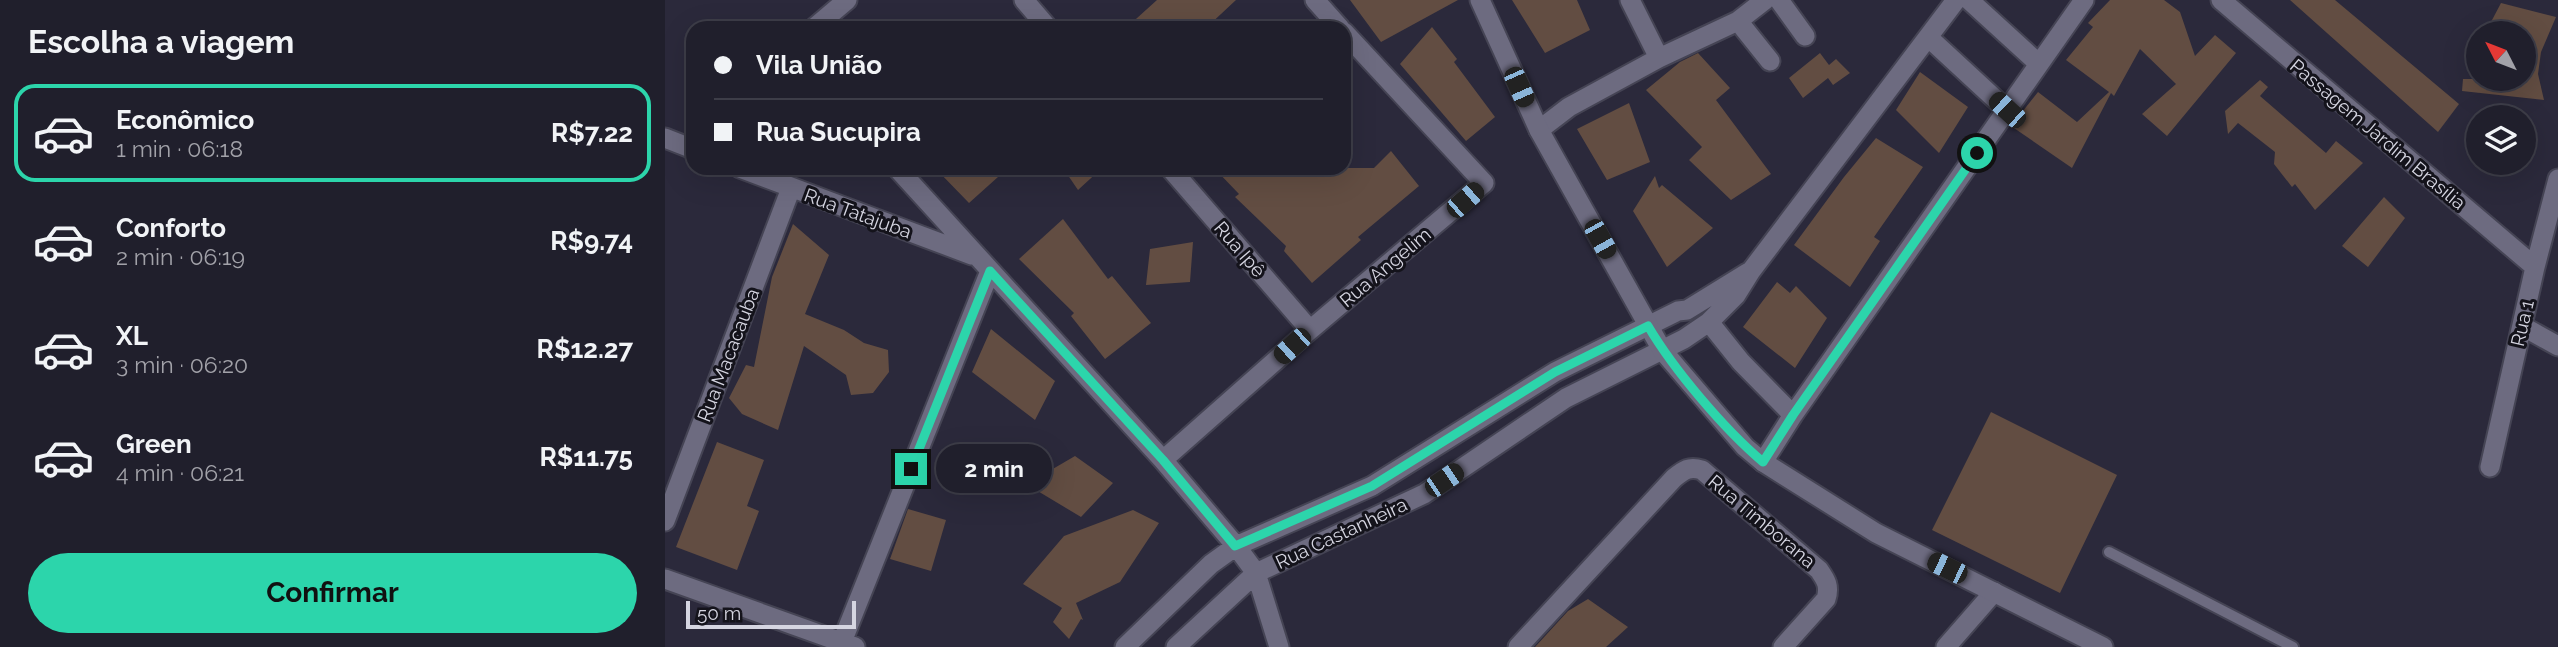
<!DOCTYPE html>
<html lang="pt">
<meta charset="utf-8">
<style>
:root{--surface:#201f2c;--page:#282734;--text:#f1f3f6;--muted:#a2a2a9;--line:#3d3d48;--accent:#2cd5ab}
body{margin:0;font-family:Raleway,sans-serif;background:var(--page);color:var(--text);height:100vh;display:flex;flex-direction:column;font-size:26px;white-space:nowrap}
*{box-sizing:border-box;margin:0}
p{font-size:23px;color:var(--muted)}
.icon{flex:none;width:38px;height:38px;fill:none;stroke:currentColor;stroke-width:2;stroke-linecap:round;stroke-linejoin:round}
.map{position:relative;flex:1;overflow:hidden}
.panel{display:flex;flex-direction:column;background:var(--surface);width:665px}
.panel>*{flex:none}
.banner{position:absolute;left:21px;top:21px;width:665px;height:154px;border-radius:21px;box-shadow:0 7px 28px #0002,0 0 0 2px var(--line);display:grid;align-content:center;height:154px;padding:0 28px;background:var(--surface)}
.needle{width:46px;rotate:312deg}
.tools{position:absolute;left:1801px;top:21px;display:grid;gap:14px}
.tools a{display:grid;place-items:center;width:70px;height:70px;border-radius:50%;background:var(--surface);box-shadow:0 7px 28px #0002,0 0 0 2px var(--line);font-size:35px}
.scale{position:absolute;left:21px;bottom:18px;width:170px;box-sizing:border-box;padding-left:7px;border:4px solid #d5d5e1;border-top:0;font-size:19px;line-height:24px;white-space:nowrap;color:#d5d5e1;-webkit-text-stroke:5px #14131b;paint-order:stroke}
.end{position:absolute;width:32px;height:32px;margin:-16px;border:9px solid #2cd5ab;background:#111;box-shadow:0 0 0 4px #111}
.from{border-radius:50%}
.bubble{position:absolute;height:49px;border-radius:24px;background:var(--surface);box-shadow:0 7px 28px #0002,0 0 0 2px var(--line);font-size:23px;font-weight:700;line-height:49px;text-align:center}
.car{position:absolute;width:21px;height:42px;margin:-21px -10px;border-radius:9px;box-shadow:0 0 5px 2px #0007;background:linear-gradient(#222 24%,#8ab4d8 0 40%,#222 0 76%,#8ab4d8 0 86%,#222 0)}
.banner b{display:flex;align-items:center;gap:24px;height:66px;font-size:26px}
.banner b+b{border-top:2px solid var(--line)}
.banner i{width:18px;height:18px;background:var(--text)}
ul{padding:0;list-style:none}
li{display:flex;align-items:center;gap:21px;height:98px;margin:0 14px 10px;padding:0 14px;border:4px solid transparent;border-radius:21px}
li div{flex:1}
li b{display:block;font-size:26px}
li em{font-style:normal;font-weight:700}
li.selected{border-color:var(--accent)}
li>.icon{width:63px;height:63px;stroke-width:1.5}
h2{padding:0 28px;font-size:32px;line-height:84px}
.cta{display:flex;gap:14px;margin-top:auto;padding:14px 28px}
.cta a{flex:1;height:80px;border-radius:42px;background:var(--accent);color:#111;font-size:28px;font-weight:700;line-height:80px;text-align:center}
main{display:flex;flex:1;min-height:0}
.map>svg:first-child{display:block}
.building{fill:#624d42}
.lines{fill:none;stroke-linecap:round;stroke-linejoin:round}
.service-casing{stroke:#454454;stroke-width:14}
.minor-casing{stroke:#454454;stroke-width:23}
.tertiary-casing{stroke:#454454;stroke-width:23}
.service{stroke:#6d6b80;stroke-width:10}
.minor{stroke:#6d6b80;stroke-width:19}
.tertiary{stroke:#6d6b80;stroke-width:19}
.route{stroke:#2cd5ab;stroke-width:9}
.labels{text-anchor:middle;stroke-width:6;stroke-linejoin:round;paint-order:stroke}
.street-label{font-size:19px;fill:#d5d5e1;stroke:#14131b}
</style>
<main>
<section class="panel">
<h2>Escolha a viagem</h2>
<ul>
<li class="selected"><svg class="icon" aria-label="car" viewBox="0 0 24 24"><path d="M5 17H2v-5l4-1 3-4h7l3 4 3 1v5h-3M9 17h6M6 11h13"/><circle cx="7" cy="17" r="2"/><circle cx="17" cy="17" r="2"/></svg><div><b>Econômico</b><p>1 min · 06:18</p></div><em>R$7.22</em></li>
<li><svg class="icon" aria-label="car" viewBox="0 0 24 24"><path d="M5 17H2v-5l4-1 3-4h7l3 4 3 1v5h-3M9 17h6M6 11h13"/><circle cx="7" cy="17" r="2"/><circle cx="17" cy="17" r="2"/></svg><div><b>Conforto</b><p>2 min · 06:19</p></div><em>R$9.74</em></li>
<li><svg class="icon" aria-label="car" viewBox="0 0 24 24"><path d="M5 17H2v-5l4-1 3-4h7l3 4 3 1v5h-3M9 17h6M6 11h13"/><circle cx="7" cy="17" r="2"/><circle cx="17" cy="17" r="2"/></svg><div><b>XL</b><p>3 min · 06:20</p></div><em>R$12.27</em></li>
<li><svg class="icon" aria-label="car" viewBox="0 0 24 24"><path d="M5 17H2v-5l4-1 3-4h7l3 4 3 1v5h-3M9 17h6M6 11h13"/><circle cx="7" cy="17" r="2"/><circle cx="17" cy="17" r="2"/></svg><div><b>Green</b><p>4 min · 06:21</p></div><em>R$11.75</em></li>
</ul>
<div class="cta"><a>Confirmar</a></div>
</section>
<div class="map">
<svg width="1893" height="647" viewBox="0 0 1893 647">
<rect width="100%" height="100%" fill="#2b293b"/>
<path class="building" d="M492,0H571L541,28H461Z
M685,0H793L716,42Z
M847,0H912L925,30L880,53Z
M1445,0H1499L1515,12L1530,56L1550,35L1571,53L1502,136L1477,114L1511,84L1475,49L1449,96L1446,93L1407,168L1346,126L1373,92L1412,122L1444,92L1401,60L1428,27L1423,23Z
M1625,0H1670L1794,104L1773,132Z
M1836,3L1891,17L1876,52L1873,74L1879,100L1797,91L1798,79H1858V32L1826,22Z
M767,27L792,59L789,62L830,117L801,141L735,64Z
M1033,53L1065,88L1051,100L1106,174L1066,200L1024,160L1037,147L981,90L1015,62Z
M1155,53L1164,65L1171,59L1185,73L1168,85L1163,78L1138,98L1124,78Z
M1255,72L1303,107L1274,153L1231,110Z
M1595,80L1603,87L1595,96L1661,153L1671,141L1698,163L1650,210L1630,184L1627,187L1609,164L1610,152L1573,123L1563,134L1560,111Z
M964,103L985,162L942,180L912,129Z
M1211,138L1258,167L1209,237L1215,241L1185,287L1129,245L1179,177Z
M726,151L754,186L693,237L696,240L647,283L619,251L621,246L570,197L574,194L549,168H709Z
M270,168H343L304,203Z
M398,168H437L413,190Z
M990,176L994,188L997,185L1048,228L1002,267L968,211Z
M1719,197L1740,218L1703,267L1677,246Z
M398,219L443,279L447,276L486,323L440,359L406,316L409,313L354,259Z
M128,224L164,255L140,314L179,330L199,343L223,350L224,372L208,393L186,395L181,375L139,346L113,430L77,414L64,398L81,365L89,367L107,277Z
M528,242L525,282L481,285L485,249Z
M1112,282L1125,293L1131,286L1162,318L1130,368L1078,327Z
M326,329L390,381L370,420L307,372Z
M1326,412L1452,475L1395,593L1267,530Z
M52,442L99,460L82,506L94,511L72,570L11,547Z
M410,456L448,483L416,517L321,460V458L386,470Z
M243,509L281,520L266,571L225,559Z
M468,510L494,523L455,582L411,603L418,620L416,619L404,639L388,622L397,608L358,584L399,536Z
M923,599L963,627L941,647H870L903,611Z"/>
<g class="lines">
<defs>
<path id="service" d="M1444,552L1628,647"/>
<path id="minor" d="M359,0L383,28
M650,0L675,28
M965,0L994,58
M1114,0L1140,36
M1304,0L1374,64
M1556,0L1870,267
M1073,21L1105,61
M149,28L182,0
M1263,37L1342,110
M874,130L904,107L994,58L1073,21L1100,0
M0,138L28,149
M75,168L307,255
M232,168L498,460L571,546L591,573L614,647
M505,168L645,330
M1044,322L1076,362L1128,415
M1857,326L1893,346
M498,460L645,330L819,183L679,32
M1098,462L1128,415L1419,0
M1825,467L1870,267L1893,179
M0,521L126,188
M0,579L190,647
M175,647L325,271
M460,647L546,564L571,546L707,486L890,372L1013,311L1022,310L1082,273
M511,647L591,573L759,494L901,398L1019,339L1044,322L1071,295L1086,271L1291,0
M853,647L1009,478C1019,470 1024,466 1037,470L1154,570C1161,580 1165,586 1161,599L1118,647
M1281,647L1329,592"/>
<path id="tertiary" d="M815,0L874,130L997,350L1080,447L1098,462L1211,533L1438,647"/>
</defs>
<use href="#service" class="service-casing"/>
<use href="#minor" class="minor-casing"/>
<use href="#tertiary" class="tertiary-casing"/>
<use href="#service" class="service"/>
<use href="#minor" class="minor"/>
<use href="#tertiary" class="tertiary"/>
</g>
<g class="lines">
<path class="route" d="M246,469L325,271L498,460L570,546L707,486L890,372L983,326C1009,370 1059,429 1098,462L1128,415L1312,153"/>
</g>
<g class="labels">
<g class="street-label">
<text transform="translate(1713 134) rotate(40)" y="7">Passagem Jardim Brasília</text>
<text transform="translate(193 213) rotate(20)" y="7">Rua Tatajuba</text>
<text transform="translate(575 249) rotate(49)" y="7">Rua Ipê</text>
<text transform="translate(720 267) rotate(-40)" y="7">Rua Angelim</text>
<text transform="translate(1857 323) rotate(-77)" y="7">Rua 1</text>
<text transform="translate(63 355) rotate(-69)" y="7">Rua Macacauba</text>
<text transform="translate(1097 521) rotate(40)" y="7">Rua Timborana</text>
<text transform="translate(676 533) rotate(-25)" y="7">Rua Castanheira</text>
</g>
</g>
</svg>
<div class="tools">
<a><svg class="needle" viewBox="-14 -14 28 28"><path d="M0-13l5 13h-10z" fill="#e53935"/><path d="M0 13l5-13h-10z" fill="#a2a2a9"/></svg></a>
<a><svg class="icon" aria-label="layers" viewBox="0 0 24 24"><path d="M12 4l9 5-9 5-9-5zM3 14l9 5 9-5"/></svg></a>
</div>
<div class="scale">50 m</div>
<i class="end from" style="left:1312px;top:153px"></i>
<i class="end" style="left:246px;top:469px"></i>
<div class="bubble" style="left:271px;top:444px;width:116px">2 min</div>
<i class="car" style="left:854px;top:87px;rotate:156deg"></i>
<i class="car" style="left:1342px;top:110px;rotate:313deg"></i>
<i class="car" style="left:800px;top:200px;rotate:49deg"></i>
<i class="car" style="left:935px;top:239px;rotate:151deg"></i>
<i class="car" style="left:627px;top:346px;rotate:228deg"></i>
<i class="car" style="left:779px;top:480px;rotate:56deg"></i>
<i class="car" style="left:1282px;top:568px;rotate:296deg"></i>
<div class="banner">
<b><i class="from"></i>Vila União</b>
<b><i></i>Rua Sucupira</b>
</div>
</div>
</main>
